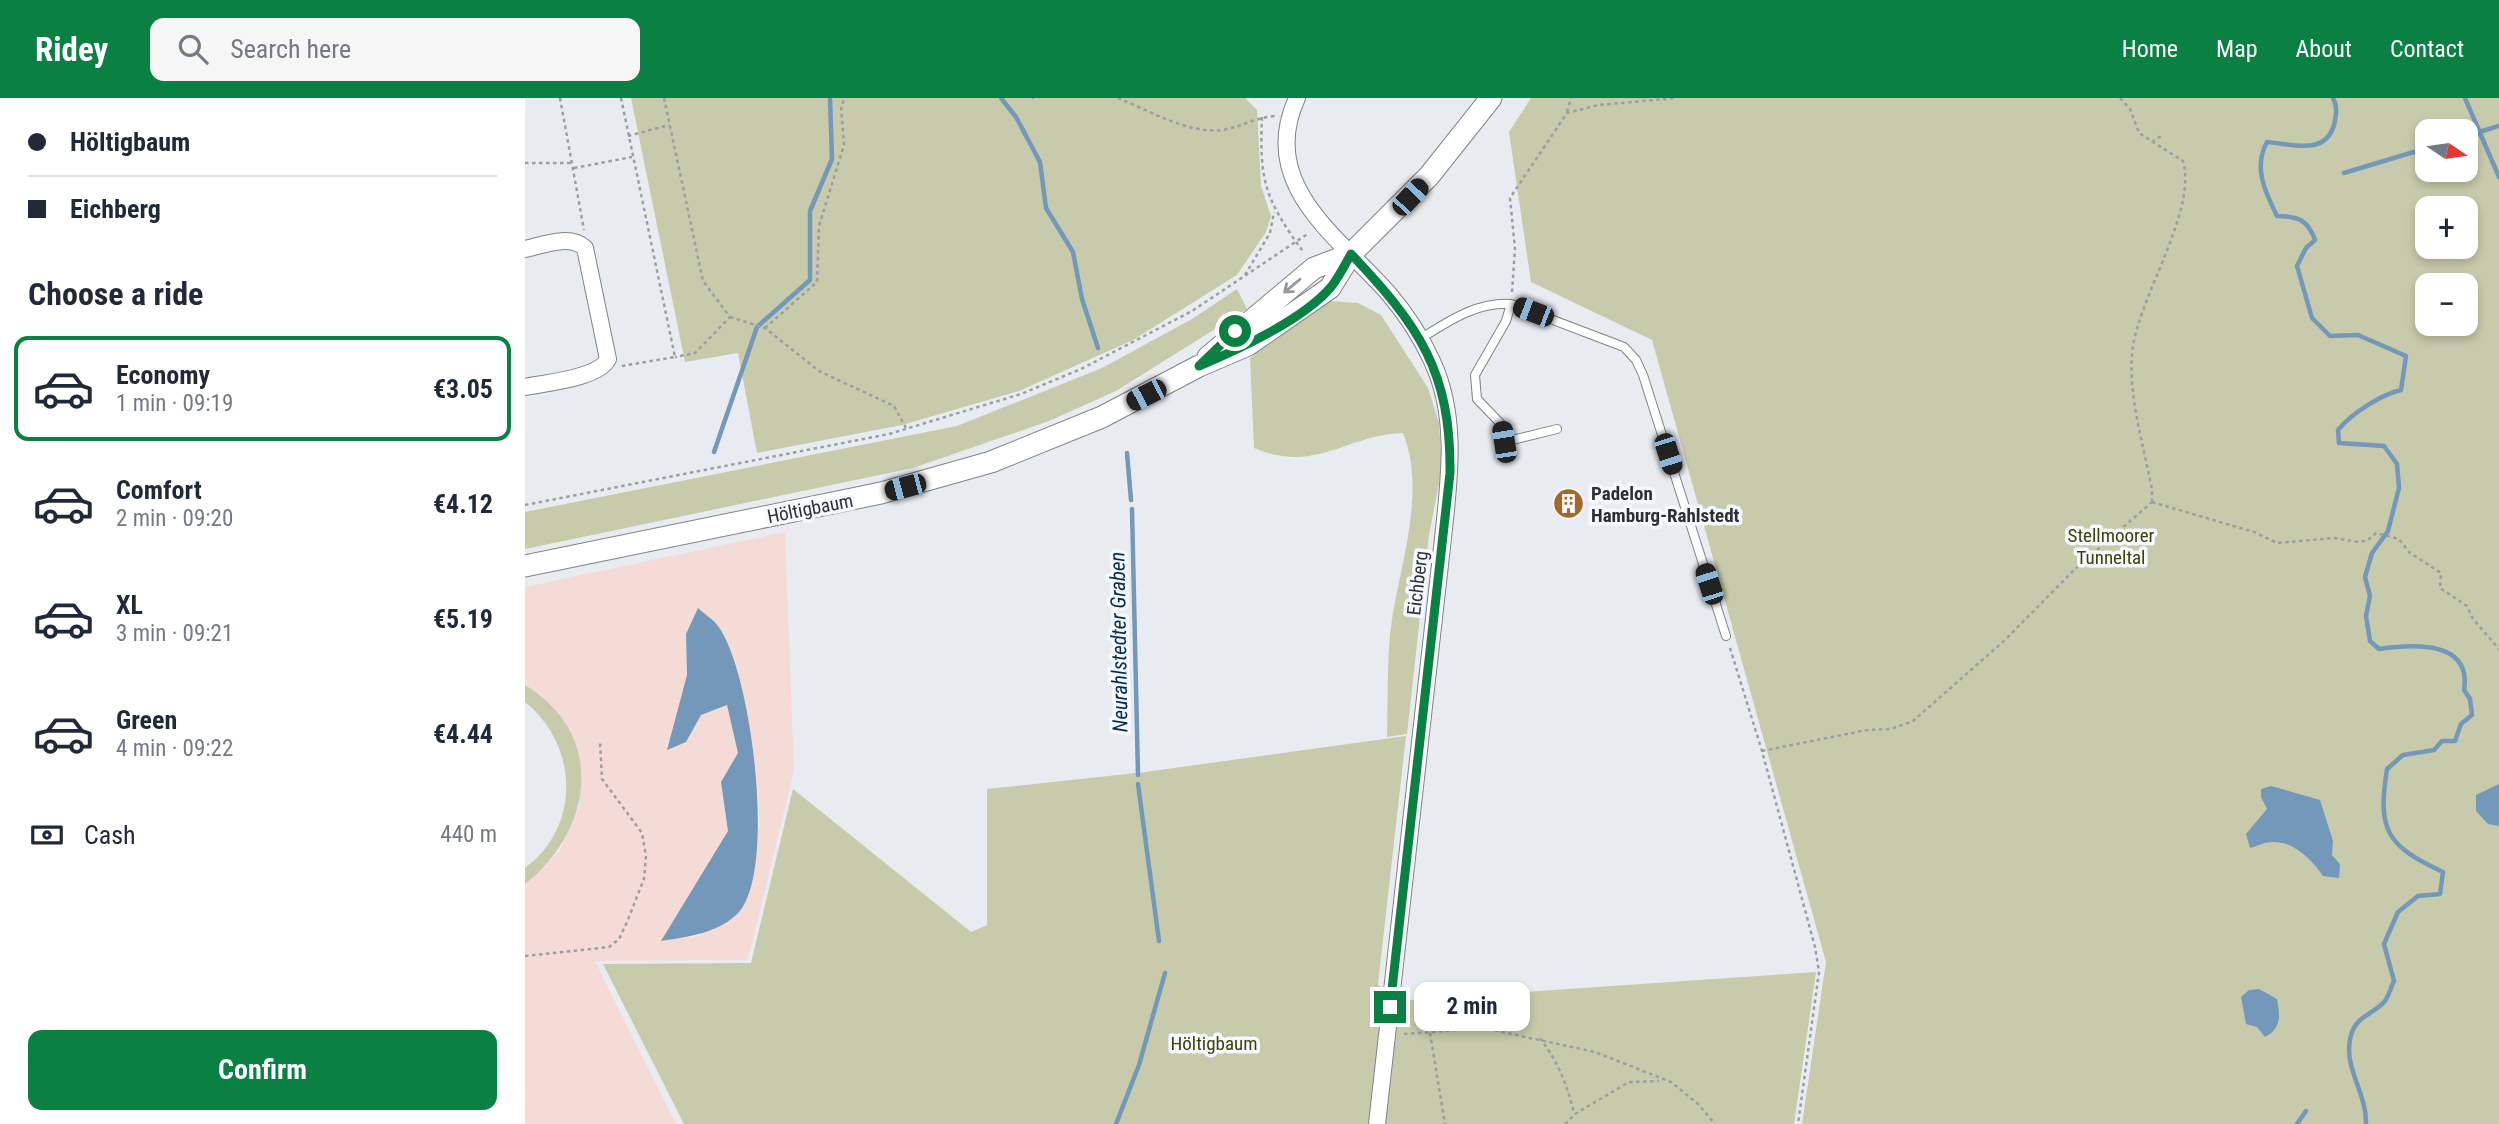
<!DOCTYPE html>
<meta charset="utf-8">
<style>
:root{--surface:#fff;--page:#f6f6f7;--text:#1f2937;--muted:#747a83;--line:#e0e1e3;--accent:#0b8043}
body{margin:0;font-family:"Roboto Condensed",sans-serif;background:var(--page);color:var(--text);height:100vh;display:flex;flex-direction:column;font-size:26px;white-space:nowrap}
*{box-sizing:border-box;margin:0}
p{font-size:23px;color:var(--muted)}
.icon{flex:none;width:38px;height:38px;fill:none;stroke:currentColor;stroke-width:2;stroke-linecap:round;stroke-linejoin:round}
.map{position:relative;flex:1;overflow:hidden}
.details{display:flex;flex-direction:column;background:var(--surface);width:525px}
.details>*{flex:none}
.top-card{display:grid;align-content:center;height:154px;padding:0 28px;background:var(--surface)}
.needle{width:46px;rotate:103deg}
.fabs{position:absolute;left:1890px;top:21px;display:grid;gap:14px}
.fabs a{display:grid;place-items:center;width:63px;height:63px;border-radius:14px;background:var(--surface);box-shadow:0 4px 10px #0003;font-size:35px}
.end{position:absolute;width:32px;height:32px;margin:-16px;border:9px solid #0b8043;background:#fff;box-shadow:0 0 0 4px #fff}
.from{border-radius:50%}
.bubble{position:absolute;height:49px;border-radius:14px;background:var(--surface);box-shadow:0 4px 10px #0003;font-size:23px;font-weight:700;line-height:49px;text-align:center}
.car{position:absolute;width:21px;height:42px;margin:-21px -10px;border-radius:9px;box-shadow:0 0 5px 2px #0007;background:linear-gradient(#222 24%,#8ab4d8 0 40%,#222 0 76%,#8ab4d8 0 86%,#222 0)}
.top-card b{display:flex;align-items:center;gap:24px;height:66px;font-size:26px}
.top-card b+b{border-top:2px solid var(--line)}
.top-card i{width:18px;height:18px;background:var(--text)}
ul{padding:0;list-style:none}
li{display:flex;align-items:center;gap:21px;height:105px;margin:0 14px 10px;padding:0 14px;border:4px solid transparent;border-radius:14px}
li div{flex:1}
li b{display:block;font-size:26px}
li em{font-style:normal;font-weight:700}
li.on{border-color:var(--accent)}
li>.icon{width:63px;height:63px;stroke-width:1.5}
h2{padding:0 28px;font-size:32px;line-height:84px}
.pay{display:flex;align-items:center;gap:18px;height:77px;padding:0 28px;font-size:26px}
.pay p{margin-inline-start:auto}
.action{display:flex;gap:14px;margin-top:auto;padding:14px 28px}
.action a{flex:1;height:80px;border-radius:14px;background:var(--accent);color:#fff;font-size:28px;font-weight:700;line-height:80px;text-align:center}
header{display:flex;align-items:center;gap:42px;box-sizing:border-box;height:98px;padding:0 35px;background:var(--accent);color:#fff}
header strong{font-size:33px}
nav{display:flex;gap:38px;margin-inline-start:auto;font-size:24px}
.search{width:490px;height:63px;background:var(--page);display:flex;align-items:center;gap:18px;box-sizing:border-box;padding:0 24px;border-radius:14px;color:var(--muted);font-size:26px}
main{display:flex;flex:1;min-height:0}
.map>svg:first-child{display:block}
.commercial{fill:#f5dbd5;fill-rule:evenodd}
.green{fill:#c7caab;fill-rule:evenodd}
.water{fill:#7398b9}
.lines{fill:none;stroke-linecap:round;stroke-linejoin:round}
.stream{stroke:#7398b9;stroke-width:4.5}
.service-casing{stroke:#7f8388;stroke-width:10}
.minor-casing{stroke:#7f8388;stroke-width:18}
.secondary-casing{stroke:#7f8388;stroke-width:23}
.path{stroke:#9b9ea2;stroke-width:2.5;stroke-dasharray:3.5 3.5;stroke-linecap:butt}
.service{stroke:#fff;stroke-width:8}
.minor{stroke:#fff;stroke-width:16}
.secondary{stroke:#fff;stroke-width:21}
.oneway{stroke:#969798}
.route{stroke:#0b8043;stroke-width:9}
.labels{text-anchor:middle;stroke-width:7;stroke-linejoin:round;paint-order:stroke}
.poi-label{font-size:19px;font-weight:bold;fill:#2e2f32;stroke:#f5f9ff;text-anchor:start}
.street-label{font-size:19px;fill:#2e2f32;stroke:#f5f9ff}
.park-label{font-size:19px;fill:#3f4006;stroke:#f5f9ff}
.water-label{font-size:21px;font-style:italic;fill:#002c4d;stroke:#f5f9ff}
</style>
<header>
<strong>Ridey</strong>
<div class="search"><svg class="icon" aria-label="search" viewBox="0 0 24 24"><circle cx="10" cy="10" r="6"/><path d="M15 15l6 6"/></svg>Search here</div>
<nav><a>Home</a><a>Map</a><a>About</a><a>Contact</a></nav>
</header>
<main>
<section class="details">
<div class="top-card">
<b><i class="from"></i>Höltigbaum</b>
<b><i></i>Eichberg</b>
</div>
<h2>Choose a ride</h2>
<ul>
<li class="on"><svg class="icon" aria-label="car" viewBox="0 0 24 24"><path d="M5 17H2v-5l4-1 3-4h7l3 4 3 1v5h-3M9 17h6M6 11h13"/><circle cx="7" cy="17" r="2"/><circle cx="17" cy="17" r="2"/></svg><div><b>Economy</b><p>1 min · 09:19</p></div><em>€3.05</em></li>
<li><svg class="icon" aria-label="car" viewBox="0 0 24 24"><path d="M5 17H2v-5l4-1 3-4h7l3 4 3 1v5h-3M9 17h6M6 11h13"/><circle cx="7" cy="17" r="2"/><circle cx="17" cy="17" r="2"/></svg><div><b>Comfort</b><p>2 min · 09:20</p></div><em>€4.12</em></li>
<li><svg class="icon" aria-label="car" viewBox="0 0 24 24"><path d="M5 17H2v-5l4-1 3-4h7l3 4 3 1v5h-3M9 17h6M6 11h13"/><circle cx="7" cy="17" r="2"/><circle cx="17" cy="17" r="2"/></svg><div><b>XL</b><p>3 min · 09:21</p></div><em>€5.19</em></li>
<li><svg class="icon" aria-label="car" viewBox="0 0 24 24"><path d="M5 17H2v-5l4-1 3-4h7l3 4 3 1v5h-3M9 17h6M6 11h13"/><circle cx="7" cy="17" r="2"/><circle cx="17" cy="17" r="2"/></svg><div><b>Green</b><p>4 min · 09:22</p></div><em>€4.44</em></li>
</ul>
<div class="pay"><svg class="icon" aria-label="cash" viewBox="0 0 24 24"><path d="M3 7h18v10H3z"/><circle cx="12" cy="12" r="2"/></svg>Cash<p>440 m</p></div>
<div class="action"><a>Confirm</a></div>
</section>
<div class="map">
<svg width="1974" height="1026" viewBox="0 0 1974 1026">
<rect width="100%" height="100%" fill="#e8ecf1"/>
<path class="commercial" d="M260,434L269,672L223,862L70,863L151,1026H0V786L34,754L55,706L41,628L21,603L0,587V489ZM173,510L210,569L231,674L235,727L175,838L137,843L203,733L196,684L213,655L202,607L176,617L161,644L142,651L162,577L161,536Z"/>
<path class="green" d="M106,0H720L732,12L736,88L746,118L741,134L712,177L608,242L494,293L377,327L232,355L213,255L160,264Z
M1006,0H1974V1026H1277L1301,864L1127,242L1006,184L984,34ZM1902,33H1941V72H1902ZM1902,110H1941V149H1902ZM1902,187H1941V226H1902Z
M712,191L722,211L591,293L524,323L388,370L0,451V414L432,328L577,270L667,221Z
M805,203L833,205L856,217L903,290L914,325L917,370L904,437L882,636L862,639C863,605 862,570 865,536C872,473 903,397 878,335C820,337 791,376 729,350L725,260Z
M0,587C82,637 68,732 0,786V770C57,728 53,646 0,604Z
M881,638L853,886L870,903L1291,874L1269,1026H159L78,866L226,865L268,691L446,834L462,827V691L620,674Z"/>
<path class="water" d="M173,510C179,516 188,521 193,528C226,571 252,771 214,814C195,835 162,839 136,843L203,733L196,684L213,655L202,607L176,617L161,644L142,652L162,577L161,536Z
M1974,686V728L1963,726L1951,713V697Z
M1746,688L1795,702L1808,743L1807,757L1815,766L1814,780L1798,778C1787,762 1769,743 1747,744C1740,744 1732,748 1725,750L1721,736L1742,711L1736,699V691Z
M1734,891L1752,901C1755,918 1757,930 1740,939L1732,929L1721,926L1716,899L1724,892Z"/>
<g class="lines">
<path class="stream" d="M476,0L491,19L515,64L521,110L548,154L557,201L573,250
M1808,0C1813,9 1811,17 1809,27C1800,58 1767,46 1742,44C1728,69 1740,94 1752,118C1773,118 1783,122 1790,142L1781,150L1772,168L1787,220L1805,238L1833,237L1881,258L1876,292C1855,297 1826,316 1813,332L1814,345L1859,348L1872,366L1874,390L1863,433L1847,455L1840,479L1845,498L1841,518L1845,543L1854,551C1888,546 1947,542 1939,592L1945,601L1947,617L1936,626L1930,643H1917L1909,652L1878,657L1862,671C1852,733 1862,748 1918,774L1915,796L1893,798L1873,814L1859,846L1869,883C1866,889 1864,897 1860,903C1849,916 1831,918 1826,937C1817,969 1842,994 1841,1026
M1940,0L1974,79
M1941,38L1974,28
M1819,75L1902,50
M189,354L232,229L285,182V113L307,61L305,0
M602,355L606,402
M607,411L613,677
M613,686L634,843
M591,1026L614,967L640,875
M1772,1026L1781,1013"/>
<defs>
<path id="service" d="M986,206L981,223L950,277L952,301L977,327L979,344L1032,331
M895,241C924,223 951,204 986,206L1099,249L1111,262L1118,277L1201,538"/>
<path id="minor" d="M772,0C732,87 814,139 864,196C881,216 896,239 907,263C932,316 925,375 919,431L852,1026
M0,151C18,147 45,136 60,150L83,261C74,280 20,285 0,289"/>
<path id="secondary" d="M683,259L789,170L826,156
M0,468L356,395L466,364L577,319L674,268L723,247L805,190L826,156L904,78L966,0"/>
</defs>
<use href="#service" class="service-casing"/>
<use href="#minor" class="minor-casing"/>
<use href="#secondary" class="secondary-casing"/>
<path class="path" d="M35,0L59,132
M96,0L150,259L97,268
M139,0L178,183L205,219L170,255L150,259
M507,0H509
M593,0C625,13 663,36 697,32C714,30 728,20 750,18
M1595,0L1605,11L1614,35L1658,63C1672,112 1616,196 1608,248C1601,292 1619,348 1627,392V404
M1042,14L1046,0
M737,19C734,85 741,102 779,155
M103,38L144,27
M1627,44L1636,38
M0,65H47
M49,70L107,59
M720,177L745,135L749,114
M987,194L990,151L985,100L1042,15L1073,7L1152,0
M205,219L240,230L294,273L369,308L381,330
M240,230L292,184L294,128L319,47L316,8L320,0
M1627,404L1729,434L1752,445L1809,440L1834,444L1843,442L1851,435L1874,441L1884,454L1916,475L1915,490L1942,508L1948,521L1974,551
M0,407L364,336L496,296L556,271L667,213L784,135
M1205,550L1237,653L1290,849L1294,874L1273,1026
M1237,653L1342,632L1366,631L1388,623L1480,542L1548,473L1627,404
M0,858L84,849L94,841L102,824L119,781L121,758L117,735L77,681L75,644
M905,935L920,1026
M879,936L959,930L1070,954L1146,984L1173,1006L1190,1026
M1015,940C1033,964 1042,986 1049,1015
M1040,1026L1050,1016L1104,984L1134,983"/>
<use href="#service" class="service"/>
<use href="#minor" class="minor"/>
<use href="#secondary" class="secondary"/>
</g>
<defs><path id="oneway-shaft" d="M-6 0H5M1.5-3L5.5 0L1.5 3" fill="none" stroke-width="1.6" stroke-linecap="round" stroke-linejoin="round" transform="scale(1.75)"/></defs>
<use class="oneway" href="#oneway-shaft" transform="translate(767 188) rotate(140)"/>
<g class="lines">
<path class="route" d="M710,233L674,268C712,252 779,221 806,189C814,179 820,167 826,156C894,228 926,273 925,375L865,909"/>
</g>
<defs>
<symbol id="building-disc" viewBox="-11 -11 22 22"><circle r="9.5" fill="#a4682b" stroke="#f5f9ff"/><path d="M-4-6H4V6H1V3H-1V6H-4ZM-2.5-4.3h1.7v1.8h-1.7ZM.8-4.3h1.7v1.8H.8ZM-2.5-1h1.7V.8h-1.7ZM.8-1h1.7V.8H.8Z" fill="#fff"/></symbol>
</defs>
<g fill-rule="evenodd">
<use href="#building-disc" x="1026" y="388" width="35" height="35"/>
</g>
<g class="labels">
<g class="poi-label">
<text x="1066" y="402">Padelon<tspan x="1066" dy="22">Hamburg-Rahlstedt</tspan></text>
</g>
<g class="street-label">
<text transform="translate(285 410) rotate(-11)" y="7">Höltigbaum</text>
<text transform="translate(892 485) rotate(-83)" y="7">Eichberg</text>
</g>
<g class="park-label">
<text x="1586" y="444">Stellmoorer<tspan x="1586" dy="22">Tunneltal</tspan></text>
<text x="689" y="952">Höltigbaum</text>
</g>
<g class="water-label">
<text transform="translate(594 544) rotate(-91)" y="7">Neurahlstedter Graben</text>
</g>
</g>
</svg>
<div class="fabs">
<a><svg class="needle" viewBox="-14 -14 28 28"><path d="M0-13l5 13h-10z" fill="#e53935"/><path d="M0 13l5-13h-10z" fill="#747a83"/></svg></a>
<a>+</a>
<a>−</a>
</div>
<i class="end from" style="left:710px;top:233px"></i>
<i class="end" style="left:865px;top:909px"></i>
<div class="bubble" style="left:889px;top:884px;width:116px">2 min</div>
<i class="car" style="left:885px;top:99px;rotate:43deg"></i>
<i class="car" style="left:1008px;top:214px;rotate:291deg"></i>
<i class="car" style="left:621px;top:297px;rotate:243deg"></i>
<i class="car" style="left:979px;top:344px;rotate:351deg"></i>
<i class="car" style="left:1143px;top:356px;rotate:162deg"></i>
<i class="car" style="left:380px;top:389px;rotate:255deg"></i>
<i class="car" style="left:1184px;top:486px;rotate:342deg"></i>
</div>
</main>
